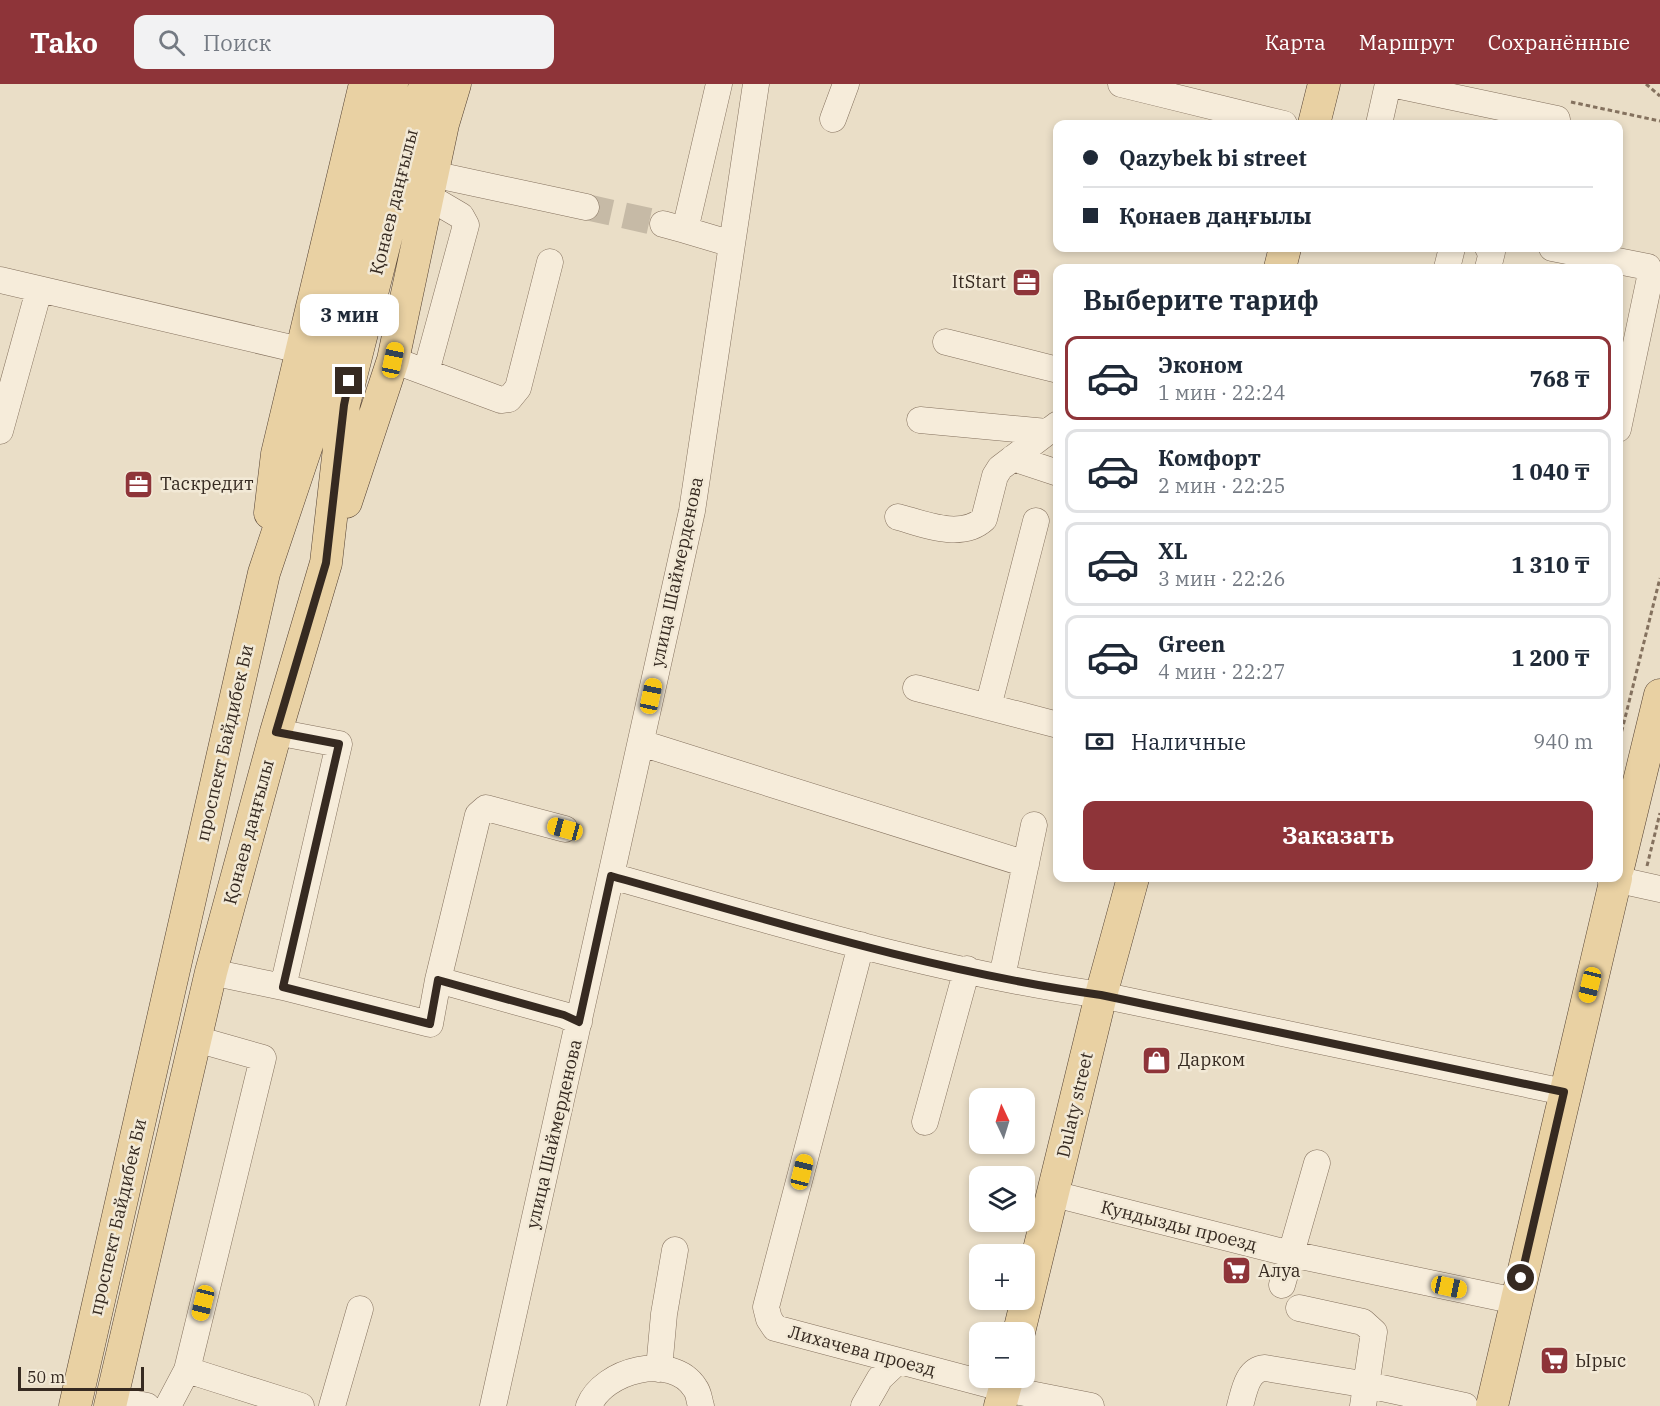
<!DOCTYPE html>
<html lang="ru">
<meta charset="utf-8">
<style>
:root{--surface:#fff;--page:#f2f2f3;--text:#1f2937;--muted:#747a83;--line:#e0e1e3;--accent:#8e3439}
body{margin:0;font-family:"IBM Plex Serif",serif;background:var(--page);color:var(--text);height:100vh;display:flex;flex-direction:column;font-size:22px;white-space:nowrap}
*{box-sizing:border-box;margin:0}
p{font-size:20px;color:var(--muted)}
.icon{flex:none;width:33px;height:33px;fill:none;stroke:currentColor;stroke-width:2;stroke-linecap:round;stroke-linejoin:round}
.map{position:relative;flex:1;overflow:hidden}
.side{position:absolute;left:1053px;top:180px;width:570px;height:618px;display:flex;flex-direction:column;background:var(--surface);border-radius:12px;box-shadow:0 3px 9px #0003}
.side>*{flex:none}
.guide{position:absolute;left:1053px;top:36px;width:570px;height:132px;border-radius:12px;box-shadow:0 3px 9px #0003;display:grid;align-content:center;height:132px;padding:0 30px;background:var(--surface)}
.needle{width:39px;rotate:356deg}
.fabs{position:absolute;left:969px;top:1004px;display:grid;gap:12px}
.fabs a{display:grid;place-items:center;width:66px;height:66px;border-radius:12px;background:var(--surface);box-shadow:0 3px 9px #0003;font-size:30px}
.scale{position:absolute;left:18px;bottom:15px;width:126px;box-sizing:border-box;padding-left:6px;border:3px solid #362a21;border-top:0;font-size:16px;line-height:21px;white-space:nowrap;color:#362a21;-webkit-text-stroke:4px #f2e9d6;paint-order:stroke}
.end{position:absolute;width:27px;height:27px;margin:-14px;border:8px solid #362a21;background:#fff;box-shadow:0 0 0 3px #fff}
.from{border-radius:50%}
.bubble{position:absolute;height:42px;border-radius:12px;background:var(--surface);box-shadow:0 3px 9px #0003;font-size:20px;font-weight:800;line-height:42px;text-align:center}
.car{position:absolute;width:18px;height:36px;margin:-18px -9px;border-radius:8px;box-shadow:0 0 4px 2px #0007;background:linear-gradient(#f5c518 24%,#345 0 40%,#f5c518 0 76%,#345 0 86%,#f5c518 0)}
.guide b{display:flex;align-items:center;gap:21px;height:57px;font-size:22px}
.guide b+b{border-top:2px solid var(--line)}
.guide i{width:15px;height:15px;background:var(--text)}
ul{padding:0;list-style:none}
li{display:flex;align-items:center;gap:18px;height:84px;margin:0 12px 9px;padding:0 18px;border:3px solid var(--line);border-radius:12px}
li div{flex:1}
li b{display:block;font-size:22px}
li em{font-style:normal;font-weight:800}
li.active{border-color:var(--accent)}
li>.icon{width:54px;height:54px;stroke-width:1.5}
h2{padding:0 30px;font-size:27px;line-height:72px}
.pay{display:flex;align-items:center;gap:15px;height:66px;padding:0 30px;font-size:22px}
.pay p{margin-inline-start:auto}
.cta{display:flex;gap:12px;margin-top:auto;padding:12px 30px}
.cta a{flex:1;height:69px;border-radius:12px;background:var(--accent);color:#fff;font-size:24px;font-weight:800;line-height:69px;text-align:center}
header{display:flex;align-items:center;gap:36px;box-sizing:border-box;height:84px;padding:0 30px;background:var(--accent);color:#fff}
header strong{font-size:28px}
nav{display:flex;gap:33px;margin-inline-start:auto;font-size:21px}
.search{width:420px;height:54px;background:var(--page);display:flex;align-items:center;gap:15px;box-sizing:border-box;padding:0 21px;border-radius:12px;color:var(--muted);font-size:22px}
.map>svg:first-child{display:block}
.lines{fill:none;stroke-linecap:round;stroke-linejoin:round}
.minor-tunnel{stroke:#c6baa6;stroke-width:26;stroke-dasharray:26 13;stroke-linecap:butt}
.minor-casing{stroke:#84715e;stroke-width:27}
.major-casing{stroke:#534032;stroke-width:33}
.path{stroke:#84715e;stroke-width:3;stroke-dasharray:4.5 3;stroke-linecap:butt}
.minor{stroke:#f6ecda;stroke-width:26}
.major{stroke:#e9d1a3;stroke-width:32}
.route{stroke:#362a21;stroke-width:8}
.labels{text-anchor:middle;stroke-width:5;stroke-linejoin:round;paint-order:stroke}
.street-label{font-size:18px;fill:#362a21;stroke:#f2e9d6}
.poi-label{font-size:18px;fill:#362a21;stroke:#f2e9d6;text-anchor:start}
</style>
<header>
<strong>Tako</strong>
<div class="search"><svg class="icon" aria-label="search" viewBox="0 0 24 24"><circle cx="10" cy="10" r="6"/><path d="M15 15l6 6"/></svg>Поиск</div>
<nav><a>Карта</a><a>Маршрут</a><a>Сохранённые</a></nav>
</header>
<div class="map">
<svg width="1660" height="1322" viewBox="0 0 1660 1322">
<rect width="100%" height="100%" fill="#eadec7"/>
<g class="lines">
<path class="minor-tunnel" d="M586,123L663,140"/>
<defs>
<path id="minor" d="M719,0L685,146L732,160
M1121,0L1284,40
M1391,0L1557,35
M833,35L846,0
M1379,40L1388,0
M432,90L586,123
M663,140L685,146
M1488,164L1492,168L1488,184
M1552,164L1648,183L1651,189L1618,345
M1447,184L1452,164
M0,196L300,266
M946,258L1058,286
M393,276L501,316L509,315L518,304L550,178
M426,288L466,141L461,132L427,112
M920,336L1047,348
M0,347L39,206
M1013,374L1058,389
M898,433C924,440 961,456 984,435L995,392L1000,384L1058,340
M916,604L1058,641
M988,623L1036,437
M641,659L1026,780
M611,792C772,837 935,888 1101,911L1564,1008
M1610,794L1660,805
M861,861L766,1223L769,1235L775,1244L1005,1305L1091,1322
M211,888L283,903L339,660L276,648
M1002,893L1034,741
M438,896L478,731L486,724L565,745
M283,903L430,940L438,896L564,931L579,938
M925,1038L967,885
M1054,1110L1291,1170L1516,1217
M1282,1201L1317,1079
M1299,1224L1363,1238L1374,1248L1363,1322
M659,1285L664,1230L675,1166
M187,1286L301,1322
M112,1315L147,1322
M168,1322L187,1286L263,974L196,955
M332,1322L360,1225
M493,1322L692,427L756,0
M589,1322C603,1286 672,1268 695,1304C699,1309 699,1316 701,1322
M864,1322L880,1294L898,1277
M1240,1322C1244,1308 1247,1285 1265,1284L1368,1301L1465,1322"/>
<path id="major" d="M1314,40L1324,0
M1280,184L1285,164
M346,418L393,276L443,40L455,0
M270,429L277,370L365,0
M1618,784L1660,611
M1019,1248L1101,911L1133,794
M75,1322L264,489L321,319L392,0
M110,1322L211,888L276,648L326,479L344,320L425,0
M1000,1322L1008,1293
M1492,1322L1616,794"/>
</defs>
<use href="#minor" class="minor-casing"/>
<use href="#major" class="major-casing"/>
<path class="path" d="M1646,0L1660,12
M1571,18L1660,37
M1618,662L1660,494
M1647,782L1660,729"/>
<use href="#minor" class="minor"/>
<use href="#major" class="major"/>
</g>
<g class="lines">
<path class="route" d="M349,297L344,321L326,479L276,648L339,660L283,903L430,940L438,896L564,931L579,938L611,792C772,837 935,888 1101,911L1564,1008L1521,1194"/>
</g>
<defs>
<symbol id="office-square" viewBox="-11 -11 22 22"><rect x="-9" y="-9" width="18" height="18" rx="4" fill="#8e3439" stroke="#f2e9d6"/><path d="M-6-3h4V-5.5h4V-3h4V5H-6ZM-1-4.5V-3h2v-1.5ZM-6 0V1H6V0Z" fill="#fff"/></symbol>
<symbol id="shop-square" viewBox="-11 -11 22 22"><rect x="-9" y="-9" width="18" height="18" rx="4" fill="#8e3439" stroke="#f2e9d6"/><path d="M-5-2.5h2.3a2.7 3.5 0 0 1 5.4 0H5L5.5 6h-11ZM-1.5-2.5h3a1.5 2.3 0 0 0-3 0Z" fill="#fff"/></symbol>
<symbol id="supermarket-square" viewBox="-11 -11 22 22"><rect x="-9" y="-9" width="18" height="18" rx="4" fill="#8e3439" stroke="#f2e9d6"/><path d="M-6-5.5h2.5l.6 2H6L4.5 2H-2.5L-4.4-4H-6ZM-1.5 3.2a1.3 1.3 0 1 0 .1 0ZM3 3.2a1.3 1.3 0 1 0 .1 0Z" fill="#fff"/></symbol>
</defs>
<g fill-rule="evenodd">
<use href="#office-square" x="1010" y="182" width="33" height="33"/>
<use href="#office-square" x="122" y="384" width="33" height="33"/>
<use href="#shop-square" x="1140" y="960" width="33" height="33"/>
<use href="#supermarket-square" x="1220" y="1170" width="33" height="33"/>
<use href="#supermarket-square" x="1538" y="1260" width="33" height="33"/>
</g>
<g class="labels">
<g class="street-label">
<text transform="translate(394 118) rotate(-76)" y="6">Қонаев даңғылы</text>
<text transform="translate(677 488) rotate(-78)" y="6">улица Шаймерденова</text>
<text transform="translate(225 659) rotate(-77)" y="6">проспект Байдибек Би</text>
<text transform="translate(249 748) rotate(-75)" y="6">Қонаев даңғылы</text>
<text transform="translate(1075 1021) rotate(-77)" y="6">Dulaty street</text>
<text transform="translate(554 1050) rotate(-77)" y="6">улица Шаймерденова</text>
<text transform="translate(118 1133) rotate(-77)" y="6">проспект Байдибек Би</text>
<text transform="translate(1179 1142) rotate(14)" y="6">Кундызды проезд</text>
<text transform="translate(862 1267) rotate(15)" y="6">Лихачева проезд</text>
</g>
<g class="poi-label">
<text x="1006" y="204" text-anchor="end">ItStart</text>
<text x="160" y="406">Таскредит</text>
<text x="1178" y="982">Дарком</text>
<text x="1258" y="1193">Алуа</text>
<text x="1575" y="1283">Ырыс</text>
</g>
</g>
</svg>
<div class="fabs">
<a><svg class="needle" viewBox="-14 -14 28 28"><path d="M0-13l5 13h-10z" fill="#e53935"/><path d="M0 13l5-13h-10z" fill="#747a83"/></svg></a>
<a><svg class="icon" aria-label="layers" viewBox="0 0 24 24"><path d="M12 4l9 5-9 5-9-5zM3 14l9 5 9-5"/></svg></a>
<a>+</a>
<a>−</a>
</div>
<div class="scale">50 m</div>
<i class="end from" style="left:1521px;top:1194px"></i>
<i class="end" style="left:349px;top:297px"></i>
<div class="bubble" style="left:300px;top:210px;width:99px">3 мин</div>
<i class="car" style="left:393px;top:276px;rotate:12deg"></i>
<i class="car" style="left:651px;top:612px;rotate:12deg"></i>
<i class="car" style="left:565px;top:745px;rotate:285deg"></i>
<i class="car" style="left:1590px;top:901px;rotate:194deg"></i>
<i class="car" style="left:802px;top:1088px;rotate:14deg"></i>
<i class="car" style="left:1449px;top:1203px;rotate:102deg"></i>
<i class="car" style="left:203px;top:1219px;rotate:194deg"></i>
<div class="guide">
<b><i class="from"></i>Qazybek bi street</b>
<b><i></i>Қонаев даңғылы</b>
</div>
<section class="side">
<h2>Выберите тариф</h2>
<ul>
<li class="active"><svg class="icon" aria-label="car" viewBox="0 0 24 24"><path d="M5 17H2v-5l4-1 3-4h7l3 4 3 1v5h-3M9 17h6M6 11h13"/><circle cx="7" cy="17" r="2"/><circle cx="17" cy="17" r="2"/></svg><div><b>Эконом</b><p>1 мин · 22:24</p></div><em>768 ₸</em></li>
<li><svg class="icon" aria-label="car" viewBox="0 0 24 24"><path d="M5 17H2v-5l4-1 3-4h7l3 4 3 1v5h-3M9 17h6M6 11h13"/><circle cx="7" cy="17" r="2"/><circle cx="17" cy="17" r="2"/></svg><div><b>Комфорт</b><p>2 мин · 22:25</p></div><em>1 040 ₸</em></li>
<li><svg class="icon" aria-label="car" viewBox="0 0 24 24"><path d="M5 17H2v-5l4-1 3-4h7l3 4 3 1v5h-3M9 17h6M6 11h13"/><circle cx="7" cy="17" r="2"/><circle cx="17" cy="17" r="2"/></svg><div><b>XL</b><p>3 мин · 22:26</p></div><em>1 310 ₸</em></li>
<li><svg class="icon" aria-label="car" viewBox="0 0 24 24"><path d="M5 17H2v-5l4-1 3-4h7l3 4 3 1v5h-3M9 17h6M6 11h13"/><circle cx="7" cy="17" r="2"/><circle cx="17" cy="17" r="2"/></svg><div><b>Green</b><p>4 мин · 22:27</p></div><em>1 200 ₸</em></li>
</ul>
<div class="pay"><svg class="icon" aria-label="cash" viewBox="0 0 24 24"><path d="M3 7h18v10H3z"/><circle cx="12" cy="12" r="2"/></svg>Наличные<p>940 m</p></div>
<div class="cta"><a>Заказать</a></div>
</section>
</div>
